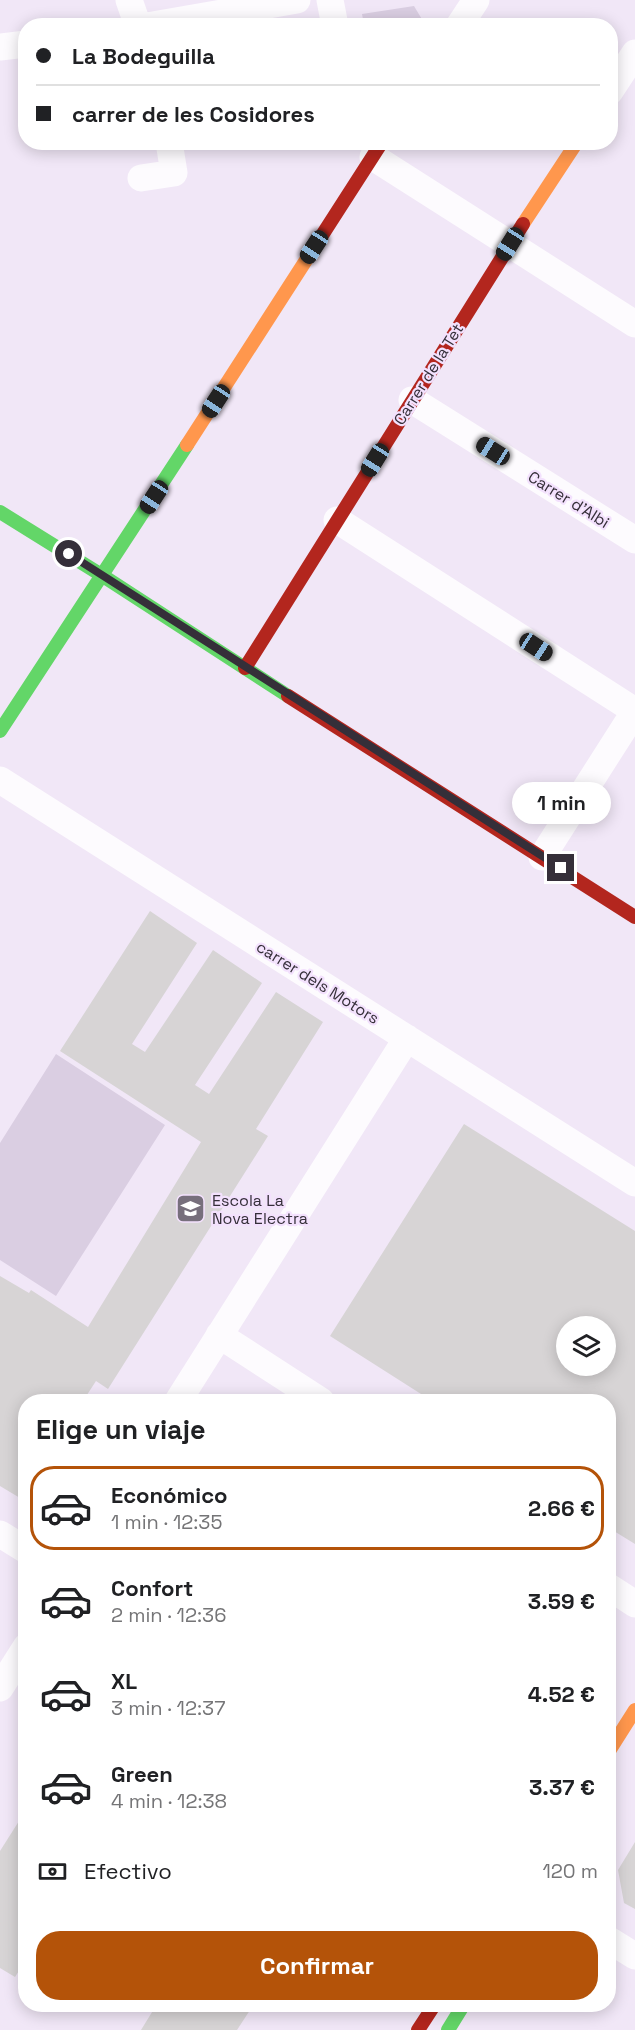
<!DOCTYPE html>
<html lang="es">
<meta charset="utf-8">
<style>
:root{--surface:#fff;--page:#f2f2f2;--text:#202124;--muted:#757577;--line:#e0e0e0;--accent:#b45309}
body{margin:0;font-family:"Space Grotesk",sans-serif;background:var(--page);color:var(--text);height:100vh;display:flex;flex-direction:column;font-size:22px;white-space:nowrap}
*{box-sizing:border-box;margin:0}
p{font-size:20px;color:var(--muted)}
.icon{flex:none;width:33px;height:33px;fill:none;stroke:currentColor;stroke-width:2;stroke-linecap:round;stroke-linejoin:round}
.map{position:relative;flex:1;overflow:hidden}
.sheet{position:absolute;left:18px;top:1394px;width:598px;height:618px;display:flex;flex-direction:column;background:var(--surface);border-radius:24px;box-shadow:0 3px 15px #0003}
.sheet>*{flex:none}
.top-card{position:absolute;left:18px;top:18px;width:600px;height:132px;border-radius:24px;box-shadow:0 3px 15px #0003;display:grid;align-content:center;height:132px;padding:0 18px;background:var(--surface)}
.tools{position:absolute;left:556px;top:1316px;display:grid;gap:12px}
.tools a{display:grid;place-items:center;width:60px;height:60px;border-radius:50%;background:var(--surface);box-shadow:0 3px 15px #0003;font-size:30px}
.end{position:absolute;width:27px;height:27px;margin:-14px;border:8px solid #352f39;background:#fff;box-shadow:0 0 0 3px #fff}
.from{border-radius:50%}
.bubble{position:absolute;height:42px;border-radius:21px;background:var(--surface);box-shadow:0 3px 15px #0003;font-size:20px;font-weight:700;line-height:42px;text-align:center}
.car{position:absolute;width:18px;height:36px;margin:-18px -9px;border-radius:8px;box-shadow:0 0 4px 2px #0007;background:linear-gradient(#222 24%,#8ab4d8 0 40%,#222 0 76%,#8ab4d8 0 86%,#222 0)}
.top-card b{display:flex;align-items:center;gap:21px;height:57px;font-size:22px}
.top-card b+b{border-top:2px solid var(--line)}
.top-card i{width:15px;height:15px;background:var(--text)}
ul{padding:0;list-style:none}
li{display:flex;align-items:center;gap:18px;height:84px;margin:0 12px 9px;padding:0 6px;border:3px solid transparent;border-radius:24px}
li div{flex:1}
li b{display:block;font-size:22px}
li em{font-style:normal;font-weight:700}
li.active{border-color:var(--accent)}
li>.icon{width:54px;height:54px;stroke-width:1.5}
h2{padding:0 18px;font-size:27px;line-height:72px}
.pay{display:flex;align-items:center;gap:15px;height:66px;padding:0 18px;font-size:22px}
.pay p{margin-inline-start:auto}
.action{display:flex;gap:12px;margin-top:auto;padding:12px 18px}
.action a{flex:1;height:69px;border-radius:24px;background:var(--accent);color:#fff;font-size:24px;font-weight:700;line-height:69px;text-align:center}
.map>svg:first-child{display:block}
.green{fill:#dacee2}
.building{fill:#d7d4d5;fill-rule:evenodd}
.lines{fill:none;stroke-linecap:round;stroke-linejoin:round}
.street{stroke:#fdfbfe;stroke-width:27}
.fast{stroke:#63d668;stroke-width:14}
.slow{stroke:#ff974d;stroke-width:14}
.jam{stroke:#b3261e;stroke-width:14}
.route{stroke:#352f39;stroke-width:8}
.labels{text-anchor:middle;stroke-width:4.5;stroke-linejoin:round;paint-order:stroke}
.street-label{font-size:16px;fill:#352f39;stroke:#f3e1fd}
.poi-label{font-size:16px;fill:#352f39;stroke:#f3e1fd;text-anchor:start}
</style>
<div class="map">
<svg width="635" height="2030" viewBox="0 0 635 2030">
<rect width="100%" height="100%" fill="#f1e7f7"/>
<path class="green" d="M414,6L423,21L421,25H364L362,14Z
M56,1054L165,1125L56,1296L0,1260V1143Z"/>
<path class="building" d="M150,911L197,943L132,1044L145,1052L213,950L262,983L195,1085L209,1094L276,992L323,1022L256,1129L268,1136L108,1389L96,1381L83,1401H26V1489L20,1498L0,1486V1276L29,1293L31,1290L88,1327L201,1142L60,1051Z
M464,1124L635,1231V1544L609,1528V1401H432L330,1336ZM567,1326H606V1365H567Z
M26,1810V1960L15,1977L0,1968V1851Z
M635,1842V1909L624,1903L618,1870Z
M157,2004H254L237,2030H141Z"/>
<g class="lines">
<path class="street" d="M129,0L138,26
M330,0L335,26
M147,26L297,0
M459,26L476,0
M0,47L26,44
M610,91L635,53
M373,157L635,324
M141,178L174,173L169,142
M412,400L635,540
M337,520L635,711L542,857
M0,780L635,1183
M219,1335L321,1401
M178,1401L407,1038
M0,1534L26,1550
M609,1587L635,1604
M0,1688L26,1647
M609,1940L635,1956"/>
<path class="fast" d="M0,512L103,576L288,696
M0,731L187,445
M448,2030L464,2004"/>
<path class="slow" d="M523,224L577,142
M187,445L319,240
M609,1751L635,1710"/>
<path class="jam" d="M319,240L382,142
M245,668L523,224
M288,696L635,917
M418,2030L435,2004"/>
</g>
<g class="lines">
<path class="route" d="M69,554L561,868"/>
</g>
<defs>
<symbol id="school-square" viewBox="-11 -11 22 22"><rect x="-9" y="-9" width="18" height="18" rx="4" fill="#776f7c" stroke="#f3e1fd"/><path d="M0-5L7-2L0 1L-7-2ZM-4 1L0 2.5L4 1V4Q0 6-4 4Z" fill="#fff"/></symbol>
</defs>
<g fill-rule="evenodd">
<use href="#school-square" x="174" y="1192" width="33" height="33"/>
</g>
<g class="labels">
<g class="street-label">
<text transform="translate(428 374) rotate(-58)" y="6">Carrer de la Tet</text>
<text transform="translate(569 499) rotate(32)" y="6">Carrer d'Albi</text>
<text transform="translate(318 982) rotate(32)" y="6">carrer dels Motors</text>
</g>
<g class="poi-label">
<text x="212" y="1206">Escola La<tspan x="212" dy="18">Nova Electra</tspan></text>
</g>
</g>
</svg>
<div class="tools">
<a><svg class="icon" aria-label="layers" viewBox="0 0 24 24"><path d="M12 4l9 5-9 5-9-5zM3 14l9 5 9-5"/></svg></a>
</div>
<i class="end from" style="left:69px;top:554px"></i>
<i class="end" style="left:561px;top:868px"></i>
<div class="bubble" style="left:512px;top:782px;width:99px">1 min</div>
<i class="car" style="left:510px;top:244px;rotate:212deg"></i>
<i class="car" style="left:314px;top:247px;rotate:213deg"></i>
<i class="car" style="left:216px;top:401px;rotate:213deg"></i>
<i class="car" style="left:493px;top:451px;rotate:302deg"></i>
<i class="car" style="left:375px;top:460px;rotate:212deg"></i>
<i class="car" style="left:154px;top:497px;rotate:213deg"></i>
<i class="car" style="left:536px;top:647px;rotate:123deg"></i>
<div class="top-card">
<b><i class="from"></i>La Bodeguilla</b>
<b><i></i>carrer de les Cosidores</b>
</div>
<section class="sheet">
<h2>Elige un viaje</h2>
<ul>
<li class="active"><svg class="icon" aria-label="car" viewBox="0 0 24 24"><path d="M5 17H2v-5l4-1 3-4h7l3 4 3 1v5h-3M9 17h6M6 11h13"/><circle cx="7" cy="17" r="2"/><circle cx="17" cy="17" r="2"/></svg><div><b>Económico</b><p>1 min · 12:35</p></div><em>2.66 €</em></li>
<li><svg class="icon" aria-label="car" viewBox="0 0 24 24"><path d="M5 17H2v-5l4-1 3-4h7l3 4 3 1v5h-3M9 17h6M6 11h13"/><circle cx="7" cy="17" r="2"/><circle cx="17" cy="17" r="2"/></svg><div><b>Confort</b><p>2 min · 12:36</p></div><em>3.59 €</em></li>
<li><svg class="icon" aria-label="car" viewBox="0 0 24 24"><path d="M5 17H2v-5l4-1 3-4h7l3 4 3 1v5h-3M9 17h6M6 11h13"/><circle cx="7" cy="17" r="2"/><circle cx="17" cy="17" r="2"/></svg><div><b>XL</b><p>3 min · 12:37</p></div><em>4.52 €</em></li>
<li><svg class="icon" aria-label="car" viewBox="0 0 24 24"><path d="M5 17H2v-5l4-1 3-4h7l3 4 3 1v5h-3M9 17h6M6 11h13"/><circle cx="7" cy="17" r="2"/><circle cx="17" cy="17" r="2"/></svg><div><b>Green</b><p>4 min · 12:38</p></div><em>3.37 €</em></li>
</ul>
<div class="pay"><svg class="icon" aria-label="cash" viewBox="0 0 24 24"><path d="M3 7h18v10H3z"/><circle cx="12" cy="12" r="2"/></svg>Efectivo<p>120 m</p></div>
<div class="action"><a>Confirmar</a></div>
</section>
</div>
